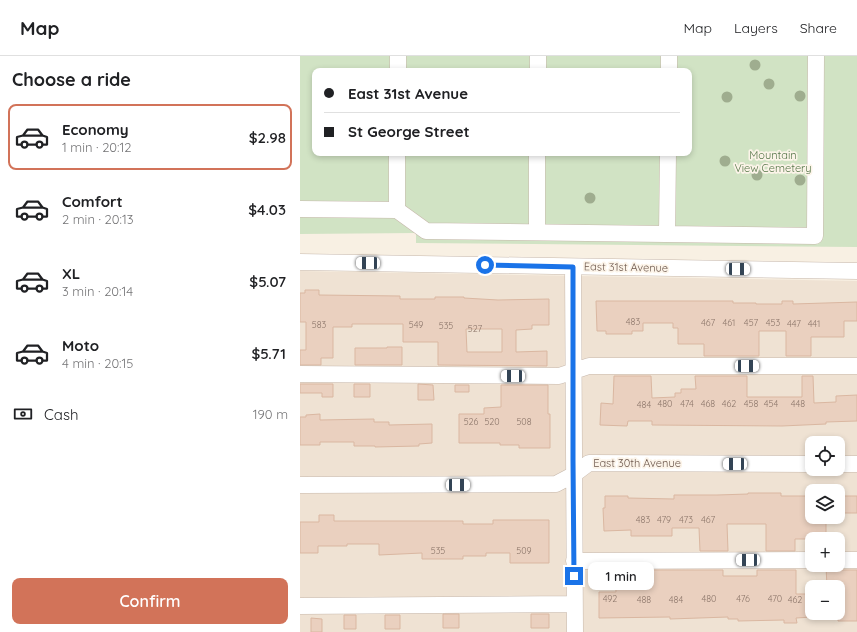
<!DOCTYPE html>
<meta charset="utf-8">
<style>
:root{--surface:#fff;--page:#f6f6f6;--text:#202124;--muted:#757577;--line:#e0e0e0;--accent:#d27359}
body{margin:0;font-family:Quicksand,sans-serif;background:var(--page);color:var(--text);height:100vh;display:flex;flex-direction:column;font-size:15px;white-space:nowrap}
*{box-sizing:border-box;margin:0}
p{font-size:13px;color:var(--muted)}
.icon{flex:none;width:22px;height:22px;fill:none;stroke:currentColor;stroke-width:2;stroke-linecap:round;stroke-linejoin:round}
.map{position:relative;flex:1;overflow:hidden}
.panel{display:flex;flex-direction:column;background:var(--surface);width:300px}
.panel>*{flex:none}
.top-card{position:absolute;left:12px;top:12px;width:380px;height:88px;border-radius:8px;box-shadow:0 2px 6px #0003;display:grid;align-content:center;height:88px;padding:0 12px;background:var(--surface)}
.buttons{position:absolute;left:505px;top:380px;display:grid;gap:8px}
.buttons a{display:grid;place-items:center;width:40px;height:40px;border-radius:8px;background:var(--surface);box-shadow:0 2px 6px #0003;font-size:20px}
.end{position:absolute;width:18px;height:18px;margin:-9px;border:5px solid #1a73e8;background:#fff;box-shadow:0 0 0 2px #fff}
.from{border-radius:50%}
.bubble{position:absolute;height:28px;border-radius:8px;background:var(--surface);box-shadow:0 2px 6px #0003;font-size:13px;font-weight:600;line-height:28px;text-align:center}
.car{position:absolute;width:12px;height:24px;margin:-12px -6px;border-radius:5px;box-shadow:0 0 3px 1px #0007;background:linear-gradient(#fff 24%,#345 0 40%,#fff 0 76%,#345 0 86%,#fff 0)}
.top-card b{display:flex;align-items:center;gap:14px;height:38px;font-size:15px}
.top-card b+b{border-top:1px solid var(--line)}
.top-card i{width:10px;height:10px;background:var(--text)}
ul{padding:0;list-style:none}
li{display:flex;align-items:center;gap:12px;height:66px;margin:0 8px 6px;padding:0 4px;border:2px solid transparent;border-radius:8px}
li div{flex:1}
li b{display:block;font-size:15px}
li em{font-style:normal;font-weight:600}
li.selected{border-color:var(--accent)}
li>.icon{width:36px;height:36px;stroke-width:1.5}
h2{padding:0 12px;font-size:18px;line-height:48px}
.pay{display:flex;align-items:center;gap:10px;height:44px;padding:0 12px;font-size:15px}
.pay p{margin-inline-start:auto}
.button{display:flex;gap:8px;margin-top:auto;padding:8px 12px}
.button a{flex:1;height:46px;border-radius:8px;background:var(--accent);color:#fff;font-size:16px;font-weight:600;line-height:46px;text-align:center}
header{display:flex;align-items:center;gap:24px;box-sizing:border-box;height:56px;padding:0 20px;background:var(--surface);border-bottom:1px solid var(--line)}
header strong{font-size:19px}
nav{display:flex;gap:22px;margin-inline-start:auto;font-size:14px}
main{display:flex;flex:1;min-height:0}
.map>svg:first-child{display:block}
.residential{fill:#efe2d3;fill-rule:evenodd}
.green{fill:#d1e3c4;fill-rule:evenodd}
.building{fill:#ead0bf;stroke:#dab7a1;fill-rule:evenodd}
.lines{fill:none;stroke-linecap:round;stroke-linejoin:round}
.minor-casing{stroke:#c7b8ac;stroke-width:17}
.minor{stroke:#fff;stroke-width:16}
.tree{fill:#9fad8f}
.route{stroke:#1a73e8;stroke-width:5}
.labels{text-anchor:middle;stroke-width:3.5;stroke-linejoin:round;paint-order:stroke}
.number-label{font-size:9px;fill:#8c766a}
.park-label{font-size:11px;fill:#57774a;stroke:#fcf4e9}
.street-label{font-size:11px;fill:#6d584d;stroke:#fcf4e9}
</style>
<header>
<strong>Map</strong>
<nav><a>Map</a><a>Layers</a><a>Share</a></nav>
</header>
<main>
<section class="panel">
<h2>Choose a ride</h2>
<ul>
<li class="selected"><svg class="icon" aria-label="car" viewBox="0 0 24 24"><path d="M5 17H2v-5l4-1 3-4h7l3 4 3 1v5h-3M9 17h6M6 11h13"/><circle cx="7" cy="17" r="2"/><circle cx="17" cy="17" r="2"/></svg><div><b>Economy</b><p>1 min · 20:12</p></div><em>$2.98</em></li>
<li><svg class="icon" aria-label="car" viewBox="0 0 24 24"><path d="M5 17H2v-5l4-1 3-4h7l3 4 3 1v5h-3M9 17h6M6 11h13"/><circle cx="7" cy="17" r="2"/><circle cx="17" cy="17" r="2"/></svg><div><b>Comfort</b><p>2 min · 20:13</p></div><em>$4.03</em></li>
<li><svg class="icon" aria-label="car" viewBox="0 0 24 24"><path d="M5 17H2v-5l4-1 3-4h7l3 4 3 1v5h-3M9 17h6M6 11h13"/><circle cx="7" cy="17" r="2"/><circle cx="17" cy="17" r="2"/></svg><div><b>XL</b><p>3 min · 20:14</p></div><em>$5.07</em></li>
<li><svg class="icon" aria-label="car" viewBox="0 0 24 24"><path d="M5 17H2v-5l4-1 3-4h7l3 4 3 1v5h-3M9 17h6M6 11h13"/><circle cx="7" cy="17" r="2"/><circle cx="17" cy="17" r="2"/></svg><div><b>Moto</b><p>4 min · 20:15</p></div><em>$5.71</em></li>
</ul>
<div class="pay"><svg class="icon" aria-label="cash" viewBox="0 0 24 24"><path d="M3 7h18v10H3z"/><circle cx="12" cy="12" r="2"/></svg>Cash<p>190 m</p></div>
<div class="button"><a>Confirm</a></div>
</section>
<div class="map">
<svg width="557" height="576" viewBox="0 0 557 576">
<rect width="100%" height="100%" fill="#f8f0e3"/>
<path class="residential" d="M0,215L557,225V576H0ZM512,387H538V413H512ZM512,435H538V461H512ZM512,483H538V509H512ZM512,531H538V557H512Z"/>
<path class="green" d="M0,0H557V191L116,187V177L0,178ZM15,15H389V97H15Z"/>
<path class="building" d="M5,234H19V239L100,240V243H135V241H164V242L198,244L249,243V269H232V273L216,274V296L247,295V310L138,309V286H103V268H52V271H33V302H21V309H0V294H6V266H0V237H5ZM166,273H202V296H167Z
M296,245H433V247H456V248H482V245H493V248L557,246V265H544V281H511V300H486V275H459V300H404V288H378V272H373V267H343V275H332V278H306V275H297Z
M87,291H102V309H55V292H87Z
M314,320H351L352,342L375,341V337H381V333H396L395,320H447V341H502V320H513L514,347L536,346V340L557,339V365L526,366V368L482,370L352,369V365H328L327,370L300,369L301,347L313,348Z
M0,328H33V341H22V337H0Z
M54,328H70V341H54Z
M118,328L133,329L134,344H118Z
M155,329H169V336H155Z
M201,329H248V358H250V392H219V389H200V387H159V358H184V352L201,351Z
M20,358V364L74,363V366H89V369L132,368V387L119,388V390L75,391V390H54V386H20V389H0V361H6V359Z
M448,437H481V440H512V461H526V483H495V495H466V468H427L428,495H400L399,472H372V480H331V474L304,475L303,452H305V440H328V442L374,443V439H417L448,438Z
M538,440H557V457H538Z
M19,459H34V465H163V468H193V464H249V507H210V497H186V500H163V503H122V497L79,499V488H47V490H18V497H0V466H19Z
M526,510H531L538,514H557V565H538V531H527Z
M315,514H423V520H457V514H496V538H512V561L496,562L497,567H484V564L438,565V563H428V561L370,563V561L299,562V536H316Z
M143,558H159V572H143Z
M231,558H249V572H231Z
M44,559H56V573H44Z
M85,559H100V573H85Z
M11,562L22,563V576H11Z"/>
<g class="lines">
<defs>
<path id="minor" d="M98,15V0
M238,15V0
M369,15V0
M0,153L97,154L126,175L515,180L516,0
M97,154V97
M237,176V97
M367,178L368,97
M0,206L557,215
M273,211L275,576
M0,318L259,320L289,310H557
M538,408H557
M0,429L256,428L273,419L289,407L512,408
M538,504H557
M274,505L512,504
M0,550L274,548"/>
</defs>
<use href="#minor" class="minor-casing"/>
<use href="#minor" class="minor"/>
</g>
<g class="tree">
<circle cx="455" cy="9" r="5.5"/>
<circle cx="469" cy="28" r="5.5"/>
<circle cx="500" cy="40" r="5.5"/>
<circle cx="427" cy="41" r="5.5"/>
<circle cx="425" cy="105" r="5.5"/>
<circle cx="457" cy="119" r="5.5"/>
<circle cx="500" cy="124" r="5.5"/>
<circle cx="290" cy="142" r="5.5"/>
</g>
<g class="lines">
<path class="route" d="M185,209L273,211V404L274,520"/>
</g>
<g class="labels">
<g class="number-label">
<text x="333" y="269">483</text>
<text x="408" y="270">467</text>
<text x="429" y="270">461</text>
<text x="451" y="270">457</text>
<text x="473" y="270">453</text>
<text x="494" y="271">447</text>
<text x="514" y="271">441</text>
<text x="19" y="272">583</text>
<text x="116" y="272">549</text>
<text x="146" y="273">535</text>
<text x="175" y="276">527</text>
<text x="365" y="351">480</text>
<text x="387" y="351">474</text>
<text x="408" y="351">468</text>
<text x="429" y="351">462</text>
<text x="451" y="351">458</text>
<text x="471" y="351">454</text>
<text x="498" y="351">448</text>
<text x="344" y="352">484</text>
<text x="171" y="369">526</text>
<text x="192" y="369">520</text>
<text x="224" y="369">508</text>
<text x="343" y="467">483</text>
<text x="364" y="467">479</text>
<text x="386" y="467">473</text>
<text x="408" y="467">467</text>
<text x="138" y="498">535</text>
<text x="224" y="498">509</text>
<text x="310" y="546">492</text>
<text x="409" y="546">480</text>
<text x="443" y="546">476</text>
<text x="475" y="546">470</text>
<text x="344" y="547">488</text>
<text x="376" y="547">484</text>
<text x="495" y="547">462</text>
</g>
<g class="park-label">
<text x="473" y="103">Mountain<tspan x="473" dy="13">View Cemetery</tspan></text>
</g>
<g class="street-label">
<text transform="translate(326 211) rotate(1)" y="4">East 31st Avenue</text>
<text x="337" y="411">East 30th Avenue</text>
</g>
</g>
</svg>
<div class="buttons">
<a><svg class="icon" aria-label="locate" viewBox="0 0 24 24"><circle cx="12" cy="12" r="6"/><path d="M12 2v4M12 18v4M2 12h4M18 12h4"/></svg></a>
<a><svg class="icon" aria-label="layers" viewBox="0 0 24 24"><path d="M12 4l9 5-9 5-9-5zM3 14l9 5 9-5"/></svg></a>
<a>+</a>
<a>−</a>
</div>
<i class="end from" style="left:185px;top:209px"></i>
<i class="end" style="left:274px;top:520px"></i>
<div class="bubble" style="left:288px;top:506px;width:66px">1 min</div>
<i class="car" style="left:68px;top:207px;rotate:271deg"></i>
<i class="car" style="left:438px;top:213px;rotate:91deg"></i>
<i class="car" style="left:447px;top:310px;rotate:90deg"></i>
<i class="car" style="left:213px;top:320px;rotate:271deg"></i>
<i class="car" style="left:435px;top:408px;rotate:270deg"></i>
<i class="car" style="left:158px;top:429px;rotate:90deg"></i>
<i class="car" style="left:448px;top:504px;rotate:270deg"></i>
<div class="top-card">
<b><i class="from"></i>East 31st Avenue</b>
<b><i></i>St George Street</b>
</div>
</div>
</main>
